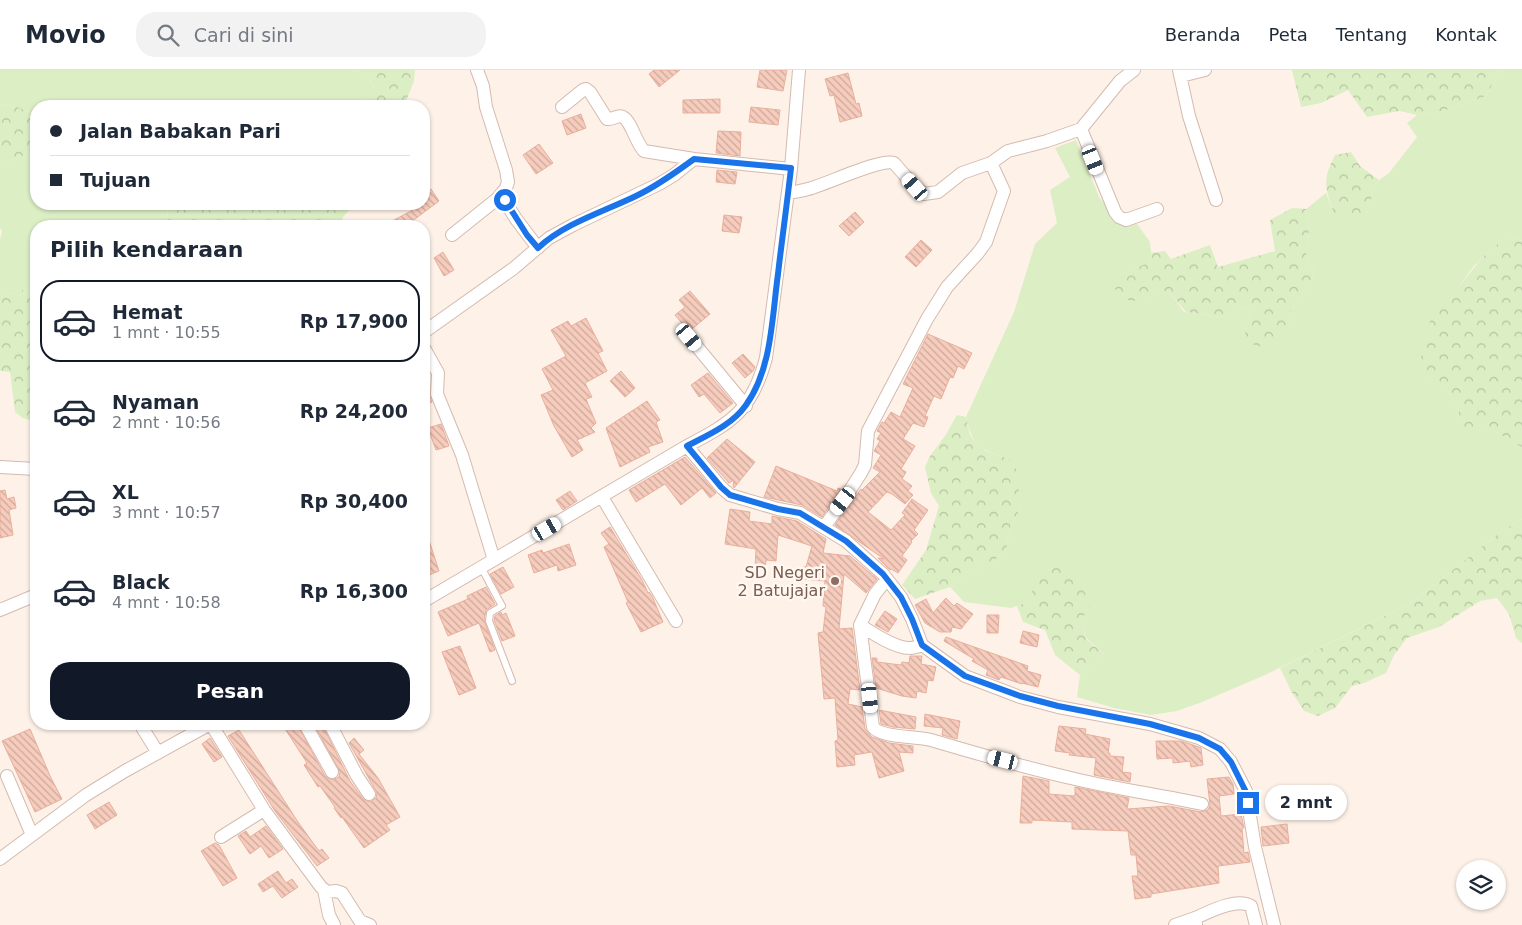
<!DOCTYPE html>
<html lang="id">
<meta charset="utf-8">
<style>
:root{--surface:#fff;--page:#f2f2f3;--text:#1f2937;--muted:#747a83;--line:#e0e1e3;--accent:#111827}
body{margin:0;font-family:"DejaVu Sans",sans-serif;background:var(--page);color:var(--text);height:100vh;display:flex;flex-direction:column;font-size:19px;white-space:nowrap}
*{box-sizing:border-box;margin:0}
p{font-size:16px;color:var(--muted)}
.icon{flex:none;width:28px;height:28px;fill:none;stroke:currentColor;stroke-width:2;stroke-linecap:round;stroke-linejoin:round}
.map{position:relative;flex:1;overflow:hidden}
.side{position:absolute;left:30px;top:150px;width:400px;height:510px;display:flex;flex-direction:column;background:var(--surface);border-radius:20px;box-shadow:0 1px 4px #0004}
.side>*{flex:none}
.top-card{position:absolute;left:30px;top:30px;width:400px;height:110px;border-radius:20px;box-shadow:0 1px 4px #0004;display:grid;align-content:center;height:110px;padding:0 20px;background:var(--surface)}
.tools{position:absolute;left:1456px;top:790px;display:grid;gap:10px}
.tools a{display:grid;place-items:center;width:50px;height:50px;border-radius:50%;background:var(--surface);box-shadow:0 1px 4px #0004;font-size:25px}
.end{position:absolute;width:22px;height:22px;margin:-11px;border:6px solid #1a73e8;background:#fff;box-shadow:0 0 0 2px #fff}
.from{border-radius:50%}
.bubble{position:absolute;height:35px;border-radius:18px;background:var(--surface);box-shadow:0 1px 4px #0004;font-size:16px;font-weight:600;line-height:35px;text-align:center}
.car{position:absolute;width:15px;height:30px;margin:-15px -8px;border-radius:6px;box-shadow:0 0 4px 1px #0007;background:linear-gradient(#fff 24%,#345 0 40%,#fff 0 76%,#345 0 86%,#fff 0)}
.top-card b{display:flex;align-items:center;gap:18px;height:48px;font-size:19px}
.top-card b+b{border-top:1px solid var(--line)}
.top-card i{width:12px;height:12px;background:var(--text)}
ul{padding:0;list-style:none}
li{display:flex;align-items:center;gap:15px;height:82px;margin:0 10px 8px;padding:0 10px;border:2px solid transparent;border-radius:20px}
li div{flex:1}
li b{display:block;font-size:19px}
li em{font-style:normal;font-weight:600}
li.current{border-color:var(--accent)}
li>.icon{width:45px;height:45px;stroke-width:1.5}
h2{padding:0 20px;font-size:22px;line-height:60px}
.primary-button{display:flex;gap:10px;margin-top:auto;padding:10px 20px}
.primary-button a{flex:1;height:58px;border-radius:20px;background:var(--accent);color:#fff;font-size:20px;font-weight:600;line-height:58px;text-align:center}
header{display:flex;align-items:center;gap:30px;box-sizing:border-box;height:70px;padding:0 25px;background:var(--surface);border-bottom:1px solid var(--line)}
header strong{font-size:24px}
nav{display:flex;gap:28px;margin-inline-start:auto;font-size:18px}
.search{width:350px;height:45px;background:var(--page);display:flex;align-items:center;gap:12px;box-sizing:border-box;padding:0 18px;border-radius:20px;color:var(--muted);font-size:19px}
.map>svg:first-child{display:block}
.green{fill:#dbeec4}
.forest{fill:url(#forest-crowns)}
.building{fill:url(#building-back-hatch);stroke:#eaaf9c}
.lines{fill:none;stroke-linecap:round;stroke-linejoin:round}
.service-casing{stroke:#d4baaf;stroke-width:8}
.minor-casing{stroke:#d4baaf;stroke-width:14}
.service{stroke:#fff;stroke-width:6}
.minor{stroke:#fff;stroke-width:12}
.route{stroke:#1a73e8;stroke-width:6}
.education-dot{fill:#8d6e63;stroke:#fff7f0;stroke-width:2}
.labels{text-anchor:middle;stroke-width:5;stroke-linejoin:round;paint-order:stroke}
.education-label{font-size:16px;fill:#785e54;stroke:#fff7f0;text-anchor:end}
</style>
<header>
<strong>Movio</strong>
<div class="search"><svg class="icon" aria-label="search" viewBox="0 0 24 24"><circle cx="10" cy="10" r="6"/><path d="M15 15l6 6"/></svg>Cari di sini</div>
<nav><a>Beranda</a><a>Peta</a><a>Tentang</a><a>Kontak</a></nav>
</header>
<div class="map">
<svg width="1522" height="855" viewBox="0 0 1522 855">
<defs>
<pattern id="forest-crowns" width="20" height="18" patternUnits="userSpaceOnUse" patternTransform="scale(1.25)"><rect width="20" height="18" fill="#dbeec4"/><path d="M2 6a3 3 0 1 1 6 0M12 15a3 3 0 1 1 6 0" fill="none" stroke="#b7c3a1"/></pattern>
<pattern id="building-back-hatch" width="6" height="6" patternUnits="userSpaceOnUse" patternTransform="scale(1.25)"><rect width="6" height="6" fill="#f6ccbd"/><path d="M-1 5l2 2M0 0l6 6M5-1l2 2" fill="none" stroke="#cca89c"/></pattern>
</defs>
<rect width="100%" height="100%" fill="#fef2e8"/>
<path class="green" d="M0,0H356L369,9L374,19L355,36H36V45L17,37L0,34Z
M1500,0H1522V171L1510,168L1491,179L1473,197L1460,215L1429,309L1441,312L1459,338L1458,350L1477,357L1489,358L1522,377V449L1499,463L1413,532L1265,605L1202,632L1177,641L1151,645L1114,638L1077,627L1080,605L1095,595L1104,584L1086,568L1081,550L1034,518L1028,532L1011,538L964,532L950,517L967,502L988,495L1006,481L1010,458L1021,437L1009,389C980,379 973,378 966,347L1014,242L1035,174L1057,153L1050,120L1070,107L1055,78L1076,70L1099,127L1118,152L1137,154L1150,172L1152,191L1120,205L1144,232L1161,219L1171,224L1184,242L1228,248L1237,240L1248,237L1251,248L1245,259L1291,256L1288,245L1313,207L1312,197L1306,187L1309,163L1306,139L1326,123L1334,144L1370,137L1373,120L1379,110L1389,103L1417,67L1407,53L1417,45L1443,41L1486,26Z
M36,80V134H168L167,156H36V216L0,227V170L2,161L0,158V95Z"/>
<path class="forest" d="M356,0H415L414,11L404,36H355L374,18L369,9Z
M1292,0H1500L1486,26L1443,41L1417,45L1400,41L1367,47L1348,20L1321,33L1301,37Z
M0,34L17,37L36,45V80L0,95Z
M1351,82L1360,96L1379,110L1373,120L1370,137L1356,147L1334,144C1325,117 1322,111 1335,85Z
M168,134H355L343,147L340,156H167Z
M1292,138L1306,139L1309,163L1306,187L1312,197L1313,207L1288,245L1291,256L1287,267C1270,276 1264,282 1246,270L1245,259L1251,248L1248,237L1237,240L1228,248L1186,242L1171,224L1161,219L1144,232L1121,229L1112,213L1120,205L1152,191L1151,183L1165,181L1171,189L1210,175L1218,197L1275,181L1270,150Z
M1510,168L1522,171V377C1498,366 1494,353 1464,359L1458,350L1459,338L1441,312L1429,309L1420,302C1422,287 1421,271 1427,257C1434,242 1447,230 1458,218C1474,199 1486,177 1510,168Z
M36,216V352L23,348L15,342L10,302L0,301V227Z
M957,345L966,347L970,365L977,374L986,381L1009,389L1016,399L1021,437L1010,458L1006,481L988,495L967,502L950,517L915,529L902,515L926,480L939,436L931,423L925,397L930,386L945,366Z
M1522,449V573L1516,568L1509,544L1497,528L1480,531L1439,557L1407,568L1394,585L1386,603L1364,613L1352,616L1335,638L1318,646L1304,641L1291,621L1280,598L1413,532L1499,463Z
M1057,494C1077,509 1083,513 1090,537L1081,550L1086,569L1104,584L1095,595L1080,605L1055,585L1045,560L1023,552L1017,536L1028,532L1041,498Z"/>
<path class="building" d="M654,0H680L659,17L649,4Z
M760,0H787L783,21L757,17Z
M848,3L856,34L859,33L862,46L840,52L834,25L830,26L825,9Z
M720,29V43H683V30Z
M751,37L780,40L778,55L749,52Z
M581,44L586,58L567,65L562,51Z
M718,61L741,62L740,86L716,83Z
M539,74L553,93L536,104L523,85Z
M717,100L737,102L735,114L716,112Z
M431,119L439,131L411,152L414,156H383L424,134V124Z
M855,142L864,152L849,166L839,156Z
M724,145L742,147L739,163L722,161Z
M921,170L932,180L916,197L905,187Z
M443,182L454,200L444,206L434,188Z
M690,221L710,244L692,259H687L675,245L685,237L679,230Z
M586,248L603,281L598,283L607,301L585,313L592,327L586,329L596,353L591,358L595,362L577,370L583,380L572,387L554,356L541,325L553,320L542,299L566,286L551,260L568,251L571,256Z
M928,264L972,283L964,299L958,296L953,308L950,307L941,329L934,326L925,346L928,347L924,357L913,353L903,369L915,376L901,399L906,402L902,409L912,416L908,421L913,425L905,434L892,424L887,422L868,442L891,460L905,445L902,443L912,429L928,440L914,460L918,464L911,471L912,472L902,486L907,490L898,503L891,499L890,500L878,488L884,489L835,455L861,419L862,420L880,402L873,398L881,385L874,381L880,371L877,369L881,363L877,361L882,352L884,353L891,342L900,347L913,318L903,314Z
M743,284L755,297L753,301L745,308L732,293Z
M621,301L635,318L625,327L610,311Z
M708,303L733,333L720,343L704,324L699,327L691,315Z
M424,304L429,317V324L432,332L424,335Z
M647,331L660,350L656,352L663,372L648,377L650,382L620,397L606,358Z
M441,354L449,376L436,380L428,358Z
M727,369L755,392L734,418L733,416L734,410L729,413L707,388Z
M685,387L716,423L710,428L702,418L681,435L665,414L636,432L629,420Z
M776,396L837,421L838,418L841,419L822,447L802,435L764,427Z
M5,420L7,429L14,427L16,438L9,440L13,465L0,468V421Z
M570,421L577,431L563,440L556,430Z
M730,439L750,442L749,451L772,454V446L797,451L826,469L823,483L850,486L877,509L866,523L844,504L839,559L852,558L860,620L850,619L848,634L862,637L865,659L872,667L889,673L913,676V683L899,682L904,701L879,708L872,682L854,685L855,695L837,697L835,671L838,670L835,628L824,629L818,563L823,562L826,537L823,536L825,511L802,509L803,497H806L812,476L778,465L776,491L766,490L765,500L755,499L756,479L725,474Z
M610,457L642,510L648,523L649,522L652,526L663,552L641,562L626,533L628,532L604,477L609,474L601,463Z
M424,461H426L439,501L424,507Z
M569,474L576,495L558,501L557,495L534,503L528,485L542,480L543,483Z
M503,497L514,517L501,524L490,504Z
M486,517L495,534L486,540L484,550L495,580L490,582L479,553L448,566L438,542L468,529L467,526Z
M946,528L954,536L957,533L973,544L961,559L952,557L951,562H940L925,553L915,535L926,529L933,543Z
M885,541L897,549L888,562L875,555Z
M501,542L502,545L506,543L515,566L502,571L494,550L495,546Z
M987,545H999L998,563H987Z
M1023,561L1039,565L1037,577L1020,573Z
M946,567L1028,596L1027,601L1041,605L1038,617L1022,613V614L1001,607L999,610L986,605L988,600L972,591L974,589L944,571Z
M460,576L476,618L459,625L442,582Z
M910,586H922L921,594L936,597L933,611L928,610L926,623L917,621L916,628L902,626L876,618L872,588H877V592L901,595L902,592L909,593Z
M879,640L916,647L915,659L893,657L881,654Z
M925,644L960,651L957,669L942,665L943,658L924,656Z
M282,654H297L325,706L332,710L339,707L340,702L314,654H322L350,711L363,729L370,732L376,728L377,723L349,673L354,668L364,680L359,684L378,708L400,747L386,755L390,760L364,778L342,747L341,748L334,738L335,737L320,716L318,717L304,695L307,693Z
M1059,656L1086,659L1085,664L1110,669L1108,683H1110V686L1124,687L1122,702L1131,703L1130,712L1094,705L1096,688L1069,685L1070,683L1055,681Z
M30,659L51,708L62,729L35,742L2,671Z
M239,660L298,752L319,781L322,779L329,788L317,796L275,741L228,666Z
M210,668L222,687L214,692L202,674Z
M1156,671H1181L1196,676L1201,678L1203,695L1191,697L1190,691L1173,693V688L1157,689Z
M1023,706L1049,711V724L1075,726V717L1129,728L1127,739L1169,736L1201,742L1208,740L1210,735L1207,709L1229,707L1233,714L1234,724L1219,726L1221,746L1241,744L1244,758H1242L1244,783L1248,782L1250,792L1218,796L1219,813L1151,824V827L1135,829L1132,806H1138L1136,785H1131L1128,761L1072,759V752L1032,750V753H1020Z
M109,732L117,745L95,759L87,745Z
M1287,754L1289,773L1263,776L1261,757Z
M266,756L283,779L269,788L261,776L250,784L238,766L246,761L250,767Z
M215,773L219,775L237,808L223,816L201,781Z
M278,801L286,813L292,809L298,817L282,828L273,816L263,822L258,814Z"/>
<g class="lines">
<defs>
<path id="service" d="M481,497L502,536L490,543L489,551L512,611"/>
<path id="minor" d="M1179,0L1189,46L1216,130
M1181,6L1205,0
M562,37L583,20L586,19L590,22L607,49C613,50 618,44 623,47C631,51 636,73 644,81L694,89
M1081,59L1115,142L1119,147L1126,150L1157,139
M788,123C795,122 801,121 808,119C825,115 881,88 894,93L915,117L924,124L938,122L962,103L991,93L1008,81L1047,71L1081,59L1120,11L1134,0
M501,125L516,149L538,178
M452,165L497,129L506,118L508,112L506,100L486,37L483,16L477,0
M424,262L514,198L549,168L573,155L659,114L674,105L694,89L791,99
M689,267L746,336
M424,278L438,303L437,324L462,385L494,490
M687,376L721,417L730,425L778,439L800,443L846,471L883,504L901,527L912,549L922,575L965,606L1020,627L1058,637L1150,654L1199,668L1220,679L1231,692L1246,721L1255,777L1274,855
M0,397L36,399
M602,427L676,551
M824,457L843,431L861,403L865,395L868,361L927,249L947,217L978,183L986,172L1004,121L991,93
M887,509L875,524L860,555L873,657C881,668 917,666 931,670C978,684 1027,698 1075,709C1117,719 1160,725 1202,734
M424,531L687,376C733,352 752,340 766,288L791,99L799,0
M0,540L36,525
M860,555C872,563 896,579 911,578C914,578 919,576 922,575
M140,654L158,683
M211,654L264,740L321,817L327,822L336,821L342,823L360,851L370,855
M305,654L332,702
M330,654L357,706L369,724
M7,706L32,765
M221,767L264,740
M0,789L86,725L125,701L210,654
M324,820L329,845L334,855
M1195,848C1209,842 1237,827 1251,836L1256,855
M1175,855L1195,848L1196,854"/>
</defs>
<use href="#service" class="service-casing"/>
<use href="#minor" class="minor-casing"/>
<use href="#service" class="service"/>
<use href="#minor" class="minor"/>
</g>
<g class="lines">
<path class="route" d="M505,130L527,165L538,178C565,153 603,142 636,126C657,116 675,103 694,89L791,98C787,134 782,169 778,204C772,247 772,299 746,335C732,355 708,365 687,376L721,417L730,425L778,439L800,443L846,471L883,504L901,527L912,549L922,575L965,606L1020,626L1058,636L1150,654L1199,668L1220,679L1231,692L1246,722L1248,733"/>
</g>
<circle class="education-dot" cx="835" cy="511" r="5"/>
<g class="labels">
<g class="education-label">
<text x="825" y="508">SD Negeri<tspan x="825" dy="18">2 Batujajar</tspan></text>
</g>
</g>
</svg>
<div class="tools">
<a><svg class="icon" aria-label="layers" viewBox="0 0 24 24"><path d="M12 4l9 5-9 5-9-5zM3 14l9 5 9-5"/></svg></a>
</div>
<i class="end from" style="left:505px;top:130px"></i>
<i class="end" style="left:1248px;top:733px"></i>
<div class="bubble" style="left:1265px;top:715px;width:82px">2 mnt</div>
<i class="car" style="left:1093px;top:90px;rotate:158deg"></i>
<i class="car" style="left:915px;top:117px;rotate:319deg"></i>
<i class="car" style="left:689px;top:267px;rotate:140deg"></i>
<i class="car" style="left:843px;top:431px;rotate:217deg"></i>
<i class="car" style="left:547px;top:459px;rotate:60deg"></i>
<i class="car" style="left:870px;top:628px;rotate:174deg"></i>
<i class="car" style="left:1003px;top:690px;rotate:284deg"></i>
<div class="top-card">
<b><i class="from"></i>Jalan Babakan Pari</b>
<b><i></i>Tujuan</b>
</div>
<section class="side">
<h2>Pilih kendaraan</h2>
<ul>
<li class="current"><svg class="icon" aria-label="car" viewBox="0 0 24 24"><path d="M5 17H2v-5l4-1 3-4h7l3 4 3 1v5h-3M9 17h6M6 11h13"/><circle cx="7" cy="17" r="2"/><circle cx="17" cy="17" r="2"/></svg><div><b>Hemat</b><p>1 mnt · 10:55</p></div><em>Rp 17,900</em></li>
<li><svg class="icon" aria-label="car" viewBox="0 0 24 24"><path d="M5 17H2v-5l4-1 3-4h7l3 4 3 1v5h-3M9 17h6M6 11h13"/><circle cx="7" cy="17" r="2"/><circle cx="17" cy="17" r="2"/></svg><div><b>Nyaman</b><p>2 mnt · 10:56</p></div><em>Rp 24,200</em></li>
<li><svg class="icon" aria-label="car" viewBox="0 0 24 24"><path d="M5 17H2v-5l4-1 3-4h7l3 4 3 1v5h-3M9 17h6M6 11h13"/><circle cx="7" cy="17" r="2"/><circle cx="17" cy="17" r="2"/></svg><div><b>XL</b><p>3 mnt · 10:57</p></div><em>Rp 30,400</em></li>
<li><svg class="icon" aria-label="car" viewBox="0 0 24 24"><path d="M5 17H2v-5l4-1 3-4h7l3 4 3 1v5h-3M9 17h6M6 11h13"/><circle cx="7" cy="17" r="2"/><circle cx="17" cy="17" r="2"/></svg><div><b>Black</b><p>4 mnt · 10:58</p></div><em>Rp 16,300</em></li>
</ul>
<div class="primary-button"><a>Pesan</a></div>
</section>
</div>
